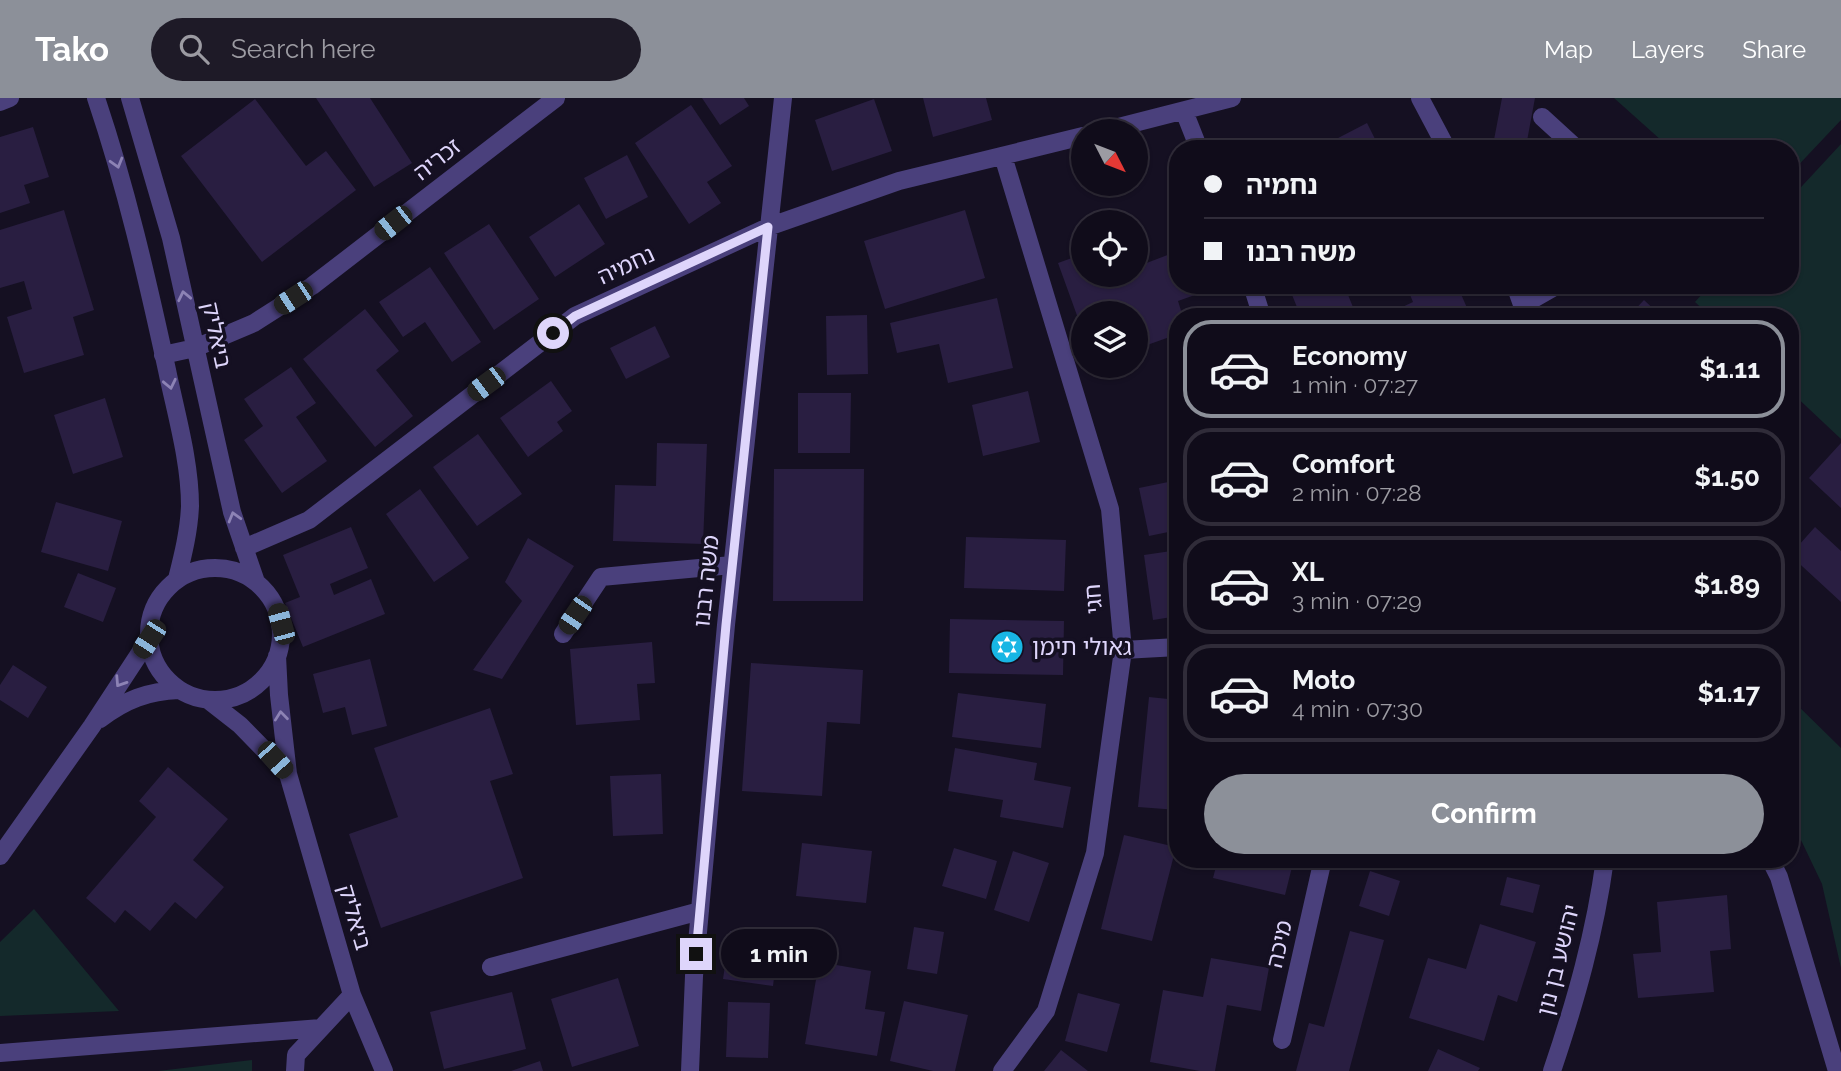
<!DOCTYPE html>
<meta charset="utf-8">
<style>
:root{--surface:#100c1a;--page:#1e1a27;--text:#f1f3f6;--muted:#9c9ba2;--line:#302c39;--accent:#8c9099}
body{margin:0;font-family:Raleway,"Noto Sans Hebrew",sans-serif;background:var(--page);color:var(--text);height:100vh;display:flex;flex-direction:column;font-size:26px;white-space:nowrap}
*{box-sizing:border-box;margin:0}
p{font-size:23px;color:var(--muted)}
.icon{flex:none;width:38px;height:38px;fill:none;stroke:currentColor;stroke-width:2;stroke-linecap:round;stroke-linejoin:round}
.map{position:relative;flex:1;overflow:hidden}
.side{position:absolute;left:1169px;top:210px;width:630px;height:560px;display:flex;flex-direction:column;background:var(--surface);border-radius:28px;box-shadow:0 2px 5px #0004,0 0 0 2px var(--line)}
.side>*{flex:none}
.hud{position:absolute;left:1169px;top:42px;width:630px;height:154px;border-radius:28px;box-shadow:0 2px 5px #0004,0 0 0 2px var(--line);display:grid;align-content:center;height:154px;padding:0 35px;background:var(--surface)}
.needle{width:46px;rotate:132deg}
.controls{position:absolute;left:1071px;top:21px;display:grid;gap:14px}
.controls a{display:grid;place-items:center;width:77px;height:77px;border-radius:50%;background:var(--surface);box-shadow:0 2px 5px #0004,0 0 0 2px var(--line);font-size:35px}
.end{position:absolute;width:32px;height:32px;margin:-16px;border:9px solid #ded5fb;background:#111;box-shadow:0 0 0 4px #111}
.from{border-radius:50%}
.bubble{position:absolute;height:49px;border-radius:24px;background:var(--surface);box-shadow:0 2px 5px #0004,0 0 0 2px var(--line);font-size:23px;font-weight:700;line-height:49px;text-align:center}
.car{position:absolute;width:21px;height:42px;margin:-21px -10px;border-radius:9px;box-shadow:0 0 5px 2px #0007;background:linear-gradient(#222 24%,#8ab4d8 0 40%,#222 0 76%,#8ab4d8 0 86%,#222 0)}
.hud b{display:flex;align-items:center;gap:24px;height:66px;font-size:26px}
.hud b+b{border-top:2px solid var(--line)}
.hud i{width:18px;height:18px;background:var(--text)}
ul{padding:12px 0 0;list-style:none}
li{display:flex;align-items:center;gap:21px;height:98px;margin:0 14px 10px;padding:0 21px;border:4px solid var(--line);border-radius:28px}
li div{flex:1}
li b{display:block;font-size:26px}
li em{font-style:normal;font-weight:700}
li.current{border-color:var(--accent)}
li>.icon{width:63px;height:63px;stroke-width:1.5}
.button{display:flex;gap:14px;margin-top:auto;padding:14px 35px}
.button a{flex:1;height:80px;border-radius:42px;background:var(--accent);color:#fff;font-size:28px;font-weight:700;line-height:80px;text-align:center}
header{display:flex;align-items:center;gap:42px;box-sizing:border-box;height:98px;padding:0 35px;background:var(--accent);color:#fff}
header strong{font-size:33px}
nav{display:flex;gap:38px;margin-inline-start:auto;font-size:24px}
.search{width:490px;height:63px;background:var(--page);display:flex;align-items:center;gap:18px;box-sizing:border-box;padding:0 24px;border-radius:38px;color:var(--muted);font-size:26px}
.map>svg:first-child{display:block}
.green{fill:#14292b}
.building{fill:#291e41}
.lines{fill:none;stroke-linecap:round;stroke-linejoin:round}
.minor{stroke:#4a407c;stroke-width:18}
.oneway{stroke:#8d83b5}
.route{stroke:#ded5fb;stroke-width:9}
.labels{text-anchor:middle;stroke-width:7;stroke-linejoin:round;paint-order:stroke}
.street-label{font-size:23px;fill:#ded5fb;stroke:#151022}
.poi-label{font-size:23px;fill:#ded5fb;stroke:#151022;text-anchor:start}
</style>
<header>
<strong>Tako</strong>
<div class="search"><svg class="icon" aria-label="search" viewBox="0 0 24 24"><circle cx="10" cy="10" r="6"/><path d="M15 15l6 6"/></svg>Search here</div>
<nav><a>Map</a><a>Layers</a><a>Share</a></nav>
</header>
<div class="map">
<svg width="1841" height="973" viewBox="0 0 1841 973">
<rect width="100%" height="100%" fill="#151022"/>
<path class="green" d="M1614,0H1841V22L1790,76V51H1671Z
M1841,46V341L1790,293V219H1711L1695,204L1710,187H1790V101Z
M1790,600L1841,650V870L1822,786L1790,719Z
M34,811L119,913L0,918V844Z
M252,962V973H158Z"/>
<path class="building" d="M316,0H370L412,65L374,89Z
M702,0H744L749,8L720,27Z
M923,0H986L992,22L933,39Z
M1502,0H1535L1527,43L1531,51H1494L1493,47Z
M255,1L306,68L326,53L356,92L262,164L181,58Z
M874,1L892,53L832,73L815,22Z
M691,7L732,68L707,84L721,105L689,126L635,45Z
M1367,25L1380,51H1317Z
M33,29L49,79L24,87L30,105L0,115V39Z
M627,57L648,99L606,121L584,80Z
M579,106L605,146L555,179L529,139Z
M64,112L94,212L73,219L84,257L24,275L7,219L32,211L24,183L0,190V132Z
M965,112L985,180L885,211L864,143Z
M489,126L539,201L494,232L444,155Z
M1136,145L1144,166L1178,153V187L1220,188L1178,203L1183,219H1178V236L1136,251V215H1083V234L1058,165L1083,156V177H1136Z
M430,169L481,244L452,264L425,224L403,239L379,204Z
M1288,187H1344L1357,219H1301Z
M1406,187H1457L1471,219H1381L1413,204Z
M997,200L1013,270L948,285L939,246L897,255L890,225Z
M1644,202L1662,219H1628Z
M365,211L399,253L376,272L413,318L375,349L303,261Z
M867,217L868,276L827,277L826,218Z
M655,228L670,259L626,281L610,250Z
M291,269L316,305L296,319L327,363L282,395L244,342L263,328L244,301Z
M551,283L572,313L557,324L563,333L528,359L500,320Z
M1028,293L1040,344L983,358L972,307Z
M798,295H851L850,355H798Z
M105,300L123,359L73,376L54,317Z
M478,336L522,396L477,428L433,369Z
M657,345L707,346L703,446L613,443L615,387L656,388Z
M1841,345V410L1809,380Z
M774,371H864L863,503H773Z
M1178,382V432L1149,438L1139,390Z
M420,391L469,460L434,484L386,416Z
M56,404L122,423L108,473L41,454Z
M351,429L368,470L330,486L334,497L371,481L385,516L303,549L285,505L300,499L283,457Z
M1815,429L1841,453V504L1790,457Z
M966,439L1066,442L1064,493L964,490Z
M528,440L574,468L502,581L473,572L522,503L505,484Z
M1178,452V518L1153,522L1144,457Z
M78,475L116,490L103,524L64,509Z
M950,521L1064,523L1063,577L949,575Z
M652,544L655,585L637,586L640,622L576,627L570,551Z
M370,561L387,628L352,637L345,609L323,615L313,576Z
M751,565L863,572L860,626L827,624L822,698L742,693Z
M13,567L47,589L28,620L0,602V587Z
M958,595L1046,606L1041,650L952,639Z
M1149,599L1178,602V712L1138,709Z
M490,610L513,676L490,683L523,780L381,830L349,736L398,719L374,650Z
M955,650L1037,665L1034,682L1071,689L1063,730L1000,719L1003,702L948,693Z
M168,669L228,721L193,762L224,789L196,821L175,804L150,833L125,812L115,825L86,800L156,719L139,703Z
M661,676L663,736L613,738L610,678Z
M1124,737L1176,749L1152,843L1101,831Z
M802,745L872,753L866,805L796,798Z
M954,750L997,763L986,801L942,788Z
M1013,753L1049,765L1029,824L994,812Z
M1218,761H1294L1285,797L1213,780Z
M1370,773L1400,783L1389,818L1359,808Z
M1507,779L1540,787L1533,815L1500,807Z
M1727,797L1731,851L1710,853L1714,894L1638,900L1633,856L1661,854L1657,804Z
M1480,826L1536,844L1517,904L1498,897L1484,943L1409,920L1428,860L1466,871Z
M914,829L944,834L937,876L907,871Z
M730,833L779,839L773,888L723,881Z
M1350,833L1384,842L1349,973H1296L1309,925L1324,929Z
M1211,860L1269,870L1261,913L1227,907L1215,973H1200L1150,964L1163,892L1203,899Z
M819,864L871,873L865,911L885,914L877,958L805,946Z
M618,880L639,948L572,969L551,901Z
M512,894L526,951L444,971L430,914Z
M1078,895L1120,906L1107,954L1065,943Z
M904,903L968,917L955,973H933L890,963Z
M728,904L770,905L768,960L726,959Z
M1438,951L1480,970L1478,973H1428Z
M1061,952L1088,973H1044Z
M540,963L543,973H511Z"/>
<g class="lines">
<path class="minor" d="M96,0C126,89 147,180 167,272C176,316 190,363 190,408C189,433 183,457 177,481
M130,0L171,140L232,414L256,484
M1420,0L1447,51
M0,4L10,0
M1184,13L1199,51
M1542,19L1577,51
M1103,33L1232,0
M1252,187L1262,219
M1515,187L1525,215
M1523,207L1558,187
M163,257L195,250L254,225L312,188L556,0
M244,450L309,422L575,218L768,129L899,83L1083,38
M149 536a66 66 0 1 1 132 0a66 66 0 1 1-132 0Z
M563,536L601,479L732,467
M1123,552L1178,549
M277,558L279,597L288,676L352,897L384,973
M208,602L240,627L288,676
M100,621C125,602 148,593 179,592
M0,758L92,628L149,541
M1770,761L1779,779L1837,973
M491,869L700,813
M1282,942L1323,761
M0,955L321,930
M295,973L296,957L352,897
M690,973L694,878L726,527L783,0
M1002,973L1046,913L1095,755L1123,552L1110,411L1003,58
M1552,973C1576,902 1595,835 1605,761"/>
</g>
<defs><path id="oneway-chevron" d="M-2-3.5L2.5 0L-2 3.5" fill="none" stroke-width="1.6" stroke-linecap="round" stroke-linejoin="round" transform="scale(1.75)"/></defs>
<g class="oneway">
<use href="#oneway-chevron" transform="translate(117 65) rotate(74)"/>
<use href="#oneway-chevron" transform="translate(184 198) rotate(-102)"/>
<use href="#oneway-chevron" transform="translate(170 286) rotate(78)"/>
<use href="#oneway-chevron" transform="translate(234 419) rotate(-106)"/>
<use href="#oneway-chevron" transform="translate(120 584) rotate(123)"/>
<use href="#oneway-chevron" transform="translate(281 618) rotate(-96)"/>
</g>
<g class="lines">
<path class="route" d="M553,235L575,218L768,129L726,527L696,856"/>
</g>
<defs>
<symbol id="synagogue-disc" viewBox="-11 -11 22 22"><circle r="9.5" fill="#18b6e4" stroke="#151022"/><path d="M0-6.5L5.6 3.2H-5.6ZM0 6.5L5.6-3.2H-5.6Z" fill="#fff"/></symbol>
</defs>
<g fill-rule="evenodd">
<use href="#synagogue-disc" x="988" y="530" width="38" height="38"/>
</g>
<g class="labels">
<g class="street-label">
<text transform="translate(437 61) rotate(-38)" y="8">זכריה</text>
<text transform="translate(626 167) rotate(-25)" y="8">נחמיה</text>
<text transform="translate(217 237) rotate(78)" y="8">ביאליק</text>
<text transform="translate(706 483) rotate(-84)" y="8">משה רבנו</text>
<text transform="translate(1093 501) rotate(-95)" y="8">חגי</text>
<text transform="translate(355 819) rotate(74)" y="8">ביאליק</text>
<text transform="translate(1279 846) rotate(-77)" y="8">מיכה</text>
<text transform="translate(1558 862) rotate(-76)" y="8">יהושע בן נון</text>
</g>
<g class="poi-label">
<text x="1032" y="557">גאולי תימן</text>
</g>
</g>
</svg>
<div class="controls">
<a><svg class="needle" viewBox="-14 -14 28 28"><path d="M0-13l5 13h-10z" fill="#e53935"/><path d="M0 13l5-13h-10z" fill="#9c9ba2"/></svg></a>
<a><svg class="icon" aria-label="locate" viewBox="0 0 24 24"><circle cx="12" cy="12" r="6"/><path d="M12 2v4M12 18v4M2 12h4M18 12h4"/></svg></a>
<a><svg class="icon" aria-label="layers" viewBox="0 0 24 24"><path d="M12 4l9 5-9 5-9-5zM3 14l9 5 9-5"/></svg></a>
</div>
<i class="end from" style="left:553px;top:235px"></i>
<i class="end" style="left:696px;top:856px"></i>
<div class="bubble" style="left:721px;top:831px;width:116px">1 min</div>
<i class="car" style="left:393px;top:125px;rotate:232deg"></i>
<i class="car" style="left:293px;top:200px;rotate:237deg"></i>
<i class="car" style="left:486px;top:286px;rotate:233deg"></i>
<i class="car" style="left:575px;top:517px;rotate:214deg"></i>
<i class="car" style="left:281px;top:526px;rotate:345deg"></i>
<i class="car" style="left:149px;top:541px;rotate:213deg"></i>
<i class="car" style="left:275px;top:662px;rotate:138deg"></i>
<div class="hud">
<b><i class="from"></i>נחמיה</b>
<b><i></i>משה רבנו</b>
</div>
<section class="side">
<ul>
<li class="current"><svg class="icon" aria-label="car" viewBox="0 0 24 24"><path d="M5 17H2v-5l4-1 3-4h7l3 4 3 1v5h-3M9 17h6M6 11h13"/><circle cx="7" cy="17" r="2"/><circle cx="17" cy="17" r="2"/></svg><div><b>Economy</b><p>1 min · 07:27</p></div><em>$1.11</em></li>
<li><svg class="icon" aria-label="car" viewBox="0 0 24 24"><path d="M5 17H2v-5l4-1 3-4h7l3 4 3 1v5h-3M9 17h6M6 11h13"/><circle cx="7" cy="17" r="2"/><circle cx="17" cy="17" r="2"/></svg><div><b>Comfort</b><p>2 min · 07:28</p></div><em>$1.50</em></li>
<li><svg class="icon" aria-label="car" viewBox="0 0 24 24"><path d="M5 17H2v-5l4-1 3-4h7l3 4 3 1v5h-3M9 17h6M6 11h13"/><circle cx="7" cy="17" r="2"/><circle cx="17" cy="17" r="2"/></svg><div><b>XL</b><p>3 min · 07:29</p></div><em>$1.89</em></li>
<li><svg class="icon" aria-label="car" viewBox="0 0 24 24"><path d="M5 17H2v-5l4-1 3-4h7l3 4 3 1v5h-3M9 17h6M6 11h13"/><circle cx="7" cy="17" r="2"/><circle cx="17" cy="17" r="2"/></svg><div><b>Moto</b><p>4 min · 07:30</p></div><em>$1.17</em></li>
</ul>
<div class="button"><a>Confirm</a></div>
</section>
</div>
